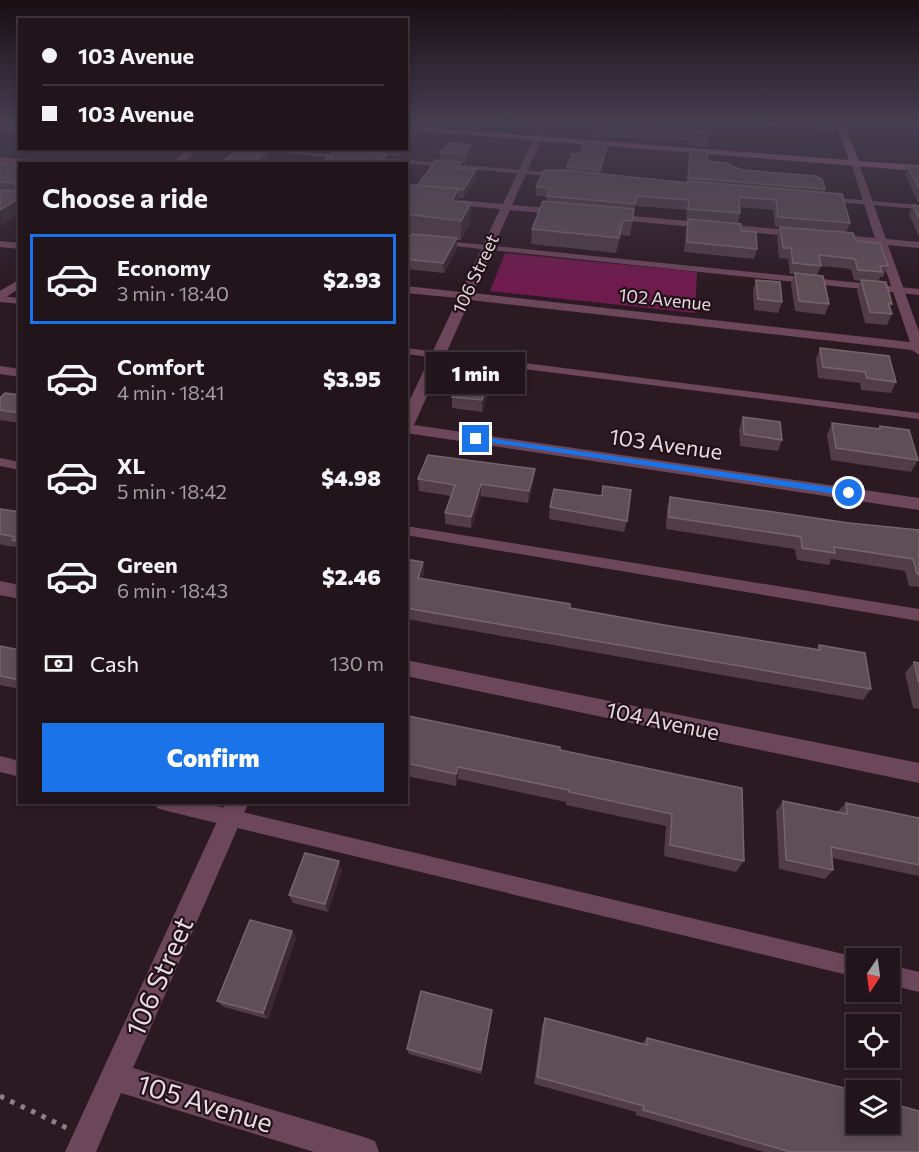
<!DOCTYPE html>
<meta charset="utf-8">
<style>
:root{--surface:#21141a;--page:#291d23;--text:#f1f3f6;--muted:#a29ea2;--line:#3e3339;--accent:#1a73e8}
body{margin:0;font-family:Commissioner,sans-serif;background:var(--page);color:var(--text);height:100vh;display:flex;flex-direction:column;font-size:22px;white-space:nowrap}
*{box-sizing:border-box;margin:0}
p{font-size:20px;color:var(--muted)}
.icon{flex:none;width:33px;height:33px;fill:none;stroke:currentColor;stroke-width:2;stroke-linecap:round;stroke-linejoin:round}
.map{position:relative;flex:1;overflow:hidden}
.drawer{position:absolute;left:18px;top:162px;width:390px;height:642px;display:flex;flex-direction:column;background:var(--surface);border-radius:0px;box-shadow:0 3px 9px #0003,0 0 0 2px var(--line)}
.drawer>*{flex:none}
.hud{position:absolute;left:18px;top:18px;width:390px;height:132px;border-radius:0px;box-shadow:0 3px 9px #0003,0 0 0 2px var(--line);display:grid;align-content:center;height:132px;padding:0 24px;background:var(--surface)}
.needle{width:39px;rotate:193deg}
.fabs{position:absolute;left:846px;top:948px;display:grid;gap:12px}
.fabs a{display:grid;place-items:center;width:54px;height:54px;border-radius:0px;background:var(--surface);box-shadow:0 3px 9px #0003,0 0 0 2px var(--line);font-size:30px}
.end{position:absolute;width:27px;height:27px;margin:-14px;border:8px solid #1a73e8;background:#fff;box-shadow:0 0 0 3px #fff}
.from{border-radius:50%}
.bubble{position:absolute;height:42px;border-radius:0px;background:var(--surface);box-shadow:0 3px 9px #0003,0 0 0 2px var(--line);font-size:20px;font-weight:800;line-height:42px;text-align:center}
.hud b{display:flex;align-items:center;gap:21px;height:57px;font-size:22px}
.hud b+b{border-top:2px solid var(--line)}
.hud i{width:15px;height:15px;background:var(--text)}
ul{padding:0;list-style:none}
li{display:flex;align-items:center;gap:18px;height:90px;margin:0 12px 9px;padding:0 12px;border:3px solid transparent;border-radius:0px}
li div{flex:1}
li b{display:block;font-size:22px}
li em{font-style:normal;font-weight:800}
li.selected{border-color:var(--accent)}
li>.icon{width:54px;height:54px;stroke-width:1.5}
h2{padding:0 24px;font-size:27px;line-height:72px}
.pay{display:flex;align-items:center;gap:15px;height:66px;padding:0 24px;font-size:22px}
.pay p{margin-inline-start:auto}
.primary-button{display:flex;gap:12px;margin-top:auto;padding:12px 24px}
.primary-button a{flex:1;height:69px;border-radius:0px;background:var(--accent);color:#fff;font-size:24px;font-weight:800;line-height:69px;text-align:center}
.map>svg:first-child{display:block}
.green{fill:#6f1b4d}
.lines{fill:none;stroke-linecap:round;stroke-linejoin:round}
.path{stroke:#8e8086;stroke-width:5;stroke-dasharray:4.5 7;stroke-linecap:butt}
.lane{fill:#6c475a;fill-rule:evenodd}
.street{fill:#6c475a;fill-rule:evenodd}
.secondary{fill:#975c7a;fill-rule:evenodd}
.wall{fill:#503d46}
.shaded-wall{fill:#3b2831}
.building{fill:#604e57;stroke:#75646c;stroke-width:1.5}
.route{fill:#1a73e8}
.labels{text-anchor:middle;stroke-width:4.5;stroke-linejoin:round;paint-order:stroke}
.far-street-label{font-size:18px;fill:#e6dadf;stroke:#221119}
.street-label{font-size:22px;fill:#e6dadf;stroke:#221119}
.near-street-label{font-size:27px;fill:#e6dadf;stroke:#221119}
</style>
<div class="map">
<svg width="919" height="1152" viewBox="0 0 919 1152">
<rect width="100%" height="100%" fill="#2c1a23"/>
<path class="green" d="M505,253L697,272L695,313L490,291Z"/>
<g class="lines">
<path class="path" d="M0,1096L67,1128"/>
<path class="lane" d="M740,123H773L846,130L843,132Z
M0,126L20,128V132L0,130Z
M238,148H270L349,157L346,159Z
M371,157L558,173L561,175L558,177L369,160Z
M825,197L919,205V209L822,201V197Z
M406,237L919,289V295L406,241Z
M0,296L20,298V304L0,302Z
M406,348L919,413V419L406,354Z
M0,458L20,462V470L0,466Z
M406,526L919,609V621L406,535Z
M0,756L20,761V777L0,772Z
M155,802H200L856,957L860,958H856V977L163,810L157,808Z
M890,965L919,972V992L890,985Z"/>
<path class="street" d="M541,123H549L512,205L562,209L567,212L562,215L510,210L473,293L910,342L877,244L831,240L826,237L831,234L875,238L851,163L855,160L859,163L886,239L919,242V248L888,245L919,332V355L912,350L470,300L414,425L919,498V510L406,433V408L458,298L406,293V286L461,292L500,209L406,201V195L503,204Z
M189,148H199L182,164H172Z
M0,157L39,161L43,164L0,163Z
M610,214L801,231L806,234L801,237L606,219L605,217Z
M0,241L20,243V249L0,247Z
M20,279V288L0,301V291Z
M0,366L20,369V377L0,374Z
M0,581L20,585V599L0,595Z
M406,660L919,763V783L406,676Z
M226,802H249L133,1068L364,1137L375,1141L379,1152H314L121,1093L96,1152H65Z"/>
<path class="secondary" d="M836,123H844L859,161L919,165V171L406,130V126L849,160Z"/>
</g>
<path class="wall" d="M406,123H428L426,125H420V133L401,157L342,151V148H406Z
M589,123H710V134L707,147L690,146L691,141L611,136L610,139L587,138Z
M608,144L600,174L687,182L690,150L707,161L825,189L823,193L850,223L846,233L888,266L883,277H880L878,282L892,304L890,308L892,314L887,325L865,323L857,291L861,281L854,280L851,269L821,266L817,275L829,304L825,315L795,311L791,284L795,274H790L788,259L779,258L777,237L780,227H775L773,210L740,207V213L738,223L741,231L757,249L754,259L684,252L686,229L688,219L723,222L686,219L687,210L635,206L630,236L621,235L616,253L531,244L532,229L546,201L547,197L536,196V187L567,170V167Z
M471,145V154L465,163H461V168L476,178L464,198H458L459,202L471,203L470,222L461,240H457V249L444,273L406,269V242L416,234L406,233V191L418,186L441,160L440,152Z
M0,163L20,165V213L0,226Z
M908,166L919,167V203H918L905,174Z
M913,205L919,206V237L909,214Z
M756,280L782,302L778,313L754,310L753,290Z
M820,348L896,382L891,393L861,390L860,383L818,378L816,359Z
M497,358V369L482,412L452,408V397Z
M20,395V423L0,420V398Z
M743,417L782,440L778,451L740,446L739,429Z
M832,423L878,429L880,426L918,460L911,472L831,460L827,435Z
M418,479L534,480L528,503L481,496L471,528L445,524V513L451,496L419,491Z
M601,496L627,521L624,532L549,519L550,507Z
M670,497L849,523L919,530V587L909,586L905,571L831,559L829,565L797,560L795,549L666,529L667,509Z
M0,509L20,512V552L16,547L2,545L0,543Z
M406,559L423,562L424,574L422,578L570,608L664,625L817,649L819,645L871,689L863,700L406,619Z
M0,646L20,650V689L0,685Z
M914,662L919,663V709L913,708L905,673Z
M406,720L742,788L744,861L736,872L664,856L666,826L566,805V802L458,779L456,786L406,776Z
M783,801L837,812L846,803L919,818V876L832,858L833,870L825,879L779,869L776,811Z
M342,870L328,912L293,903L289,895Z
M292,931L296,938L268,1019L224,1007L217,1001Z
M492,1010L481,1074L409,1054L407,1049Z
M545,1018L642,1043L647,1038L919,1152H764L636,1115V1112L534,1084L542,1026Z"/>
<path class="shaded-wall" d="M417,123H420V133L401,157V148H406V136Z
M471,145V154L465,163V154Z
M268,150L271,164H253Z
M387,154L388,164H380Z
M476,169V178L464,198V189Z
M458,189L459,208L452,220V201Z
M20,198V213L0,226V210Z
M471,203L470,222L461,240V221Z
M623,220L621,235L616,253L619,238Z
M457,238V249L444,273L443,263Z
M497,358V369L482,412V400Z
M535,469L534,480L528,503L529,491Z
M481,484V496L471,528V517Z
M423,562L424,574L418,589V578Z
M458,767V779L456,786V774Z
M339,861L342,870L328,912L325,904Z
M292,931L296,938L268,1019L263,1013Z"/>
<path class="building" d="M406,123H417L406,136Z
M589,123H710V134L693,133V129L612,124V127L588,125Z
M584,142L608,144L600,170L567,167L572,154H580Z
M450,143L471,145L465,154L440,152Z
M239,148H253L268,150L253,164H220Z
M335,150L387,154L380,164H322Z
M690,150L708,152L707,161L726,163L742,170L815,176L822,179L825,189L688,178Z
M436,160L461,162L457,168L476,169L464,189L418,185Z
M0,163L20,165V198L0,210V190L15,191L17,189L15,183L0,182Z
M908,166L919,167V189Z
M544,170H565L688,183V181L842,194L850,223L778,217L776,200L739,197L740,213L688,209L689,200L637,196L635,204L547,196L550,188L536,187Z
M411,185L458,189L452,201L471,203L461,221L406,214V191Z
M543,201L634,209L632,221L623,220L619,238L532,229Z
M913,205L919,206V219Z
M688,219L741,224V231L756,232L757,249L687,242Z
M780,227L853,233L856,241L880,243L888,266H880L882,272L858,270L855,259L819,255L821,266L793,263L791,248H783Z
M412,234L457,238L443,263L406,259V242Z
M795,273L823,276L829,304L799,301Z
M756,280L780,282L782,302L758,299Z
M861,280L886,282L892,304L888,303L892,314L870,312Z
M820,348L889,356L896,382L867,378L865,372L823,367Z
M471,355L497,358L482,400L452,397Z
M5,393L20,395V413L0,410V398Z
M743,417L780,422L782,440L744,434Z
M832,423L880,429V426L909,430L918,460L836,448Z
M428,455L535,469L529,491L481,484L471,517L445,513L455,485L418,479Z
M603,486L631,490L627,521L550,507L554,489L602,496Z
M670,497L849,523L919,530V575L917,574L913,559L834,547L835,553L802,548L801,537L669,517Z
M0,509L20,512V542L12,540L15,537L0,534Z
M406,559L423,562L418,578L570,604V608L664,625L820,650L819,645L865,653L871,689L406,608Z
M0,646L20,650V680L0,676Z
M914,662L919,663V684Z
M408,716L560,747V750L742,788L744,861L670,845L672,814L569,792V790L458,767L456,774L406,763V720Z
M783,801L847,814L846,803L919,818V865L831,847L833,870L786,860Z
M305,853L339,861L325,904L289,895Z
M250,920L292,931L263,1013L217,1001Z
M421,991L492,1010L481,1070L407,1049Z
M545,1018L647,1045V1038L856,1091V1124H890V1103L919,1111V1152H791L643,1110L644,1106L537,1077Z"/>
<linearGradient id="sky" x2="0" y2="1"><stop stop-color="#180e13"/><stop offset="0.43" stop-color="#453e50"/><stop offset="1" stop-color="#453e50" stop-opacity="0"/></linearGradient>
<rect width="919" height="285" fill="url(#sky)"/>
<path class="route" d="M476,436L849,490L854,493L849,496L474,440V437Z"/>
<g class="labels">
<g class="far-street-label">
<text transform="translate(476 274) rotate(-65)" y="6">106 Street</text>
<text transform="translate(665 300) rotate(6)" y="6">102 Avenue</text>
</g>
<g class="street-label">
<text transform="translate(666 444) rotate(8)" y="8">103 Avenue</text>
<text transform="translate(663 721) rotate(12)" y="8">104 Avenue</text>
</g>
<g class="near-street-label">
<text transform="translate(160 977) rotate(-66)" y="9">106 Street</text>
<text transform="translate(205 1104) rotate(17)" y="9">105 Avenue</text>
</g>
</g>
</svg>
<div class="fabs">
<a><svg class="needle" viewBox="-14 -14 28 28"><path d="M0-13l5 13h-10z" fill="#e53935"/><path d="M0 13l5-13h-10z" fill="#a29ea2"/></svg></a>
<a><svg class="icon" aria-label="locate" viewBox="0 0 24 24"><circle cx="12" cy="12" r="6"/><path d="M12 2v4M12 18v4M2 12h4M18 12h4"/></svg></a>
<a><svg class="icon" aria-label="layers" viewBox="0 0 24 24"><path d="M12 4l9 5-9 5-9-5zM3 14l9 5 9-5"/></svg></a>
</div>
<i class="end from" style="left:849px;top:493px"></i>
<i class="end" style="left:476px;top:439px"></i>
<div class="bubble" style="left:426px;top:352px;width:99px">1 min</div>
<div class="hud">
<b><i class="from"></i>103 Avenue</b>
<b><i></i>103 Avenue</b>
</div>
<section class="drawer">
<h2>Choose a ride</h2>
<ul>
<li class="selected"><svg class="icon" aria-label="car" viewBox="0 0 24 24"><path d="M5 17H2v-5l4-1 3-4h7l3 4 3 1v5h-3M9 17h6M6 11h13"/><circle cx="7" cy="17" r="2"/><circle cx="17" cy="17" r="2"/></svg><div><b>Economy</b><p>3 min · 18:40</p></div><em>$2.93</em></li>
<li><svg class="icon" aria-label="car" viewBox="0 0 24 24"><path d="M5 17H2v-5l4-1 3-4h7l3 4 3 1v5h-3M9 17h6M6 11h13"/><circle cx="7" cy="17" r="2"/><circle cx="17" cy="17" r="2"/></svg><div><b>Comfort</b><p>4 min · 18:41</p></div><em>$3.95</em></li>
<li><svg class="icon" aria-label="car" viewBox="0 0 24 24"><path d="M5 17H2v-5l4-1 3-4h7l3 4 3 1v5h-3M9 17h6M6 11h13"/><circle cx="7" cy="17" r="2"/><circle cx="17" cy="17" r="2"/></svg><div><b>XL</b><p>5 min · 18:42</p></div><em>$4.98</em></li>
<li><svg class="icon" aria-label="car" viewBox="0 0 24 24"><path d="M5 17H2v-5l4-1 3-4h7l3 4 3 1v5h-3M9 17h6M6 11h13"/><circle cx="7" cy="17" r="2"/><circle cx="17" cy="17" r="2"/></svg><div><b>Green</b><p>6 min · 18:43</p></div><em>$2.46</em></li>
</ul>
<div class="pay"><svg class="icon" aria-label="cash" viewBox="0 0 24 24"><path d="M3 7h18v10H3z"/><circle cx="12" cy="12" r="2"/></svg>Cash<p>130 m</p></div>
<div class="primary-button"><a>Confirm</a></div>
</section>
</div>
